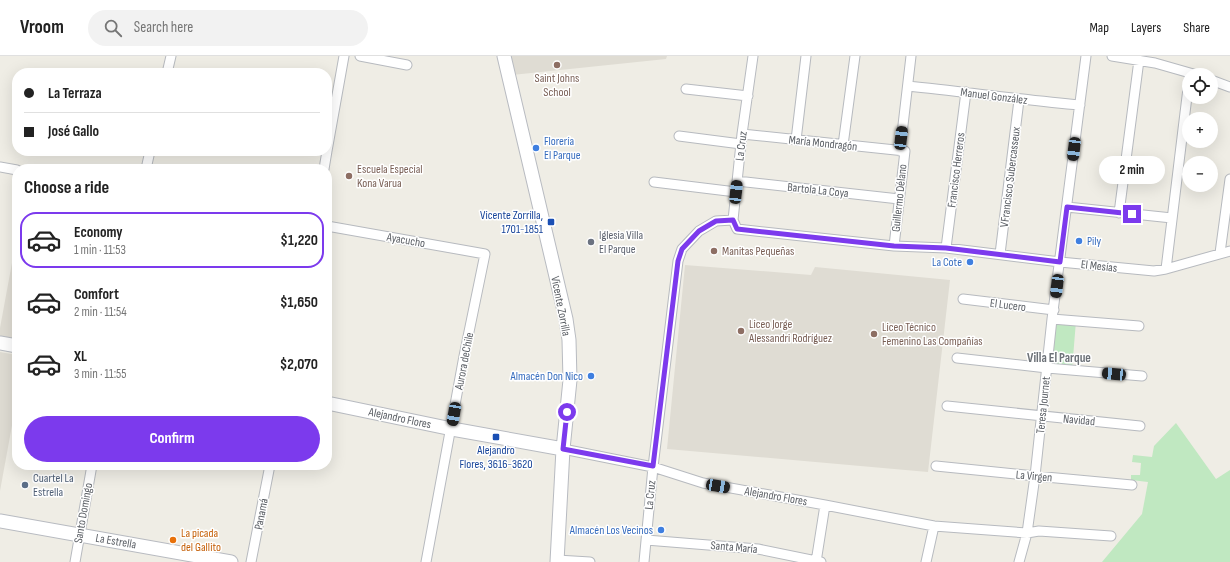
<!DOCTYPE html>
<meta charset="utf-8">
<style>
:root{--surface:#fff;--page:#f2f2f2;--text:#222;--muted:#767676;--line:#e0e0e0;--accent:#7c3aed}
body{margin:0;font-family:"Sofia Sans Condensed",sans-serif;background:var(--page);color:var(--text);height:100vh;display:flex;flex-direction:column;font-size:15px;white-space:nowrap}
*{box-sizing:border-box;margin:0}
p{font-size:13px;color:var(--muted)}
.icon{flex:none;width:22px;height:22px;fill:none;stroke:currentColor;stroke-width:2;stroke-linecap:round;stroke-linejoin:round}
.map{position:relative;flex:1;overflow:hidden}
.sheet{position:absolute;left:12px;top:108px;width:320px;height:306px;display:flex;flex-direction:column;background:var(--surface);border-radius:16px;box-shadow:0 4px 16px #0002}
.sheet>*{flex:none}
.guide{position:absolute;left:12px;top:12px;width:320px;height:88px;border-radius:16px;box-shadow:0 4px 16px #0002;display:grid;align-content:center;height:88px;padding:0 12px;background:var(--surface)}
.controls{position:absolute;left:1182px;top:12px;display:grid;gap:8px}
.controls a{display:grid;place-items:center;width:36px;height:36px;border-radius:50%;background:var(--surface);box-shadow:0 4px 16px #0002;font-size:20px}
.end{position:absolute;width:18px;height:18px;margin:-9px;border:5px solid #7c3aed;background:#fff;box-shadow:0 0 0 2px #fff}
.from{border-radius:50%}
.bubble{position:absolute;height:28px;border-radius:14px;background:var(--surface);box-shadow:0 4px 16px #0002;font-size:13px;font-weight:700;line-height:28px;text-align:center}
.car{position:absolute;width:12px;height:24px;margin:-12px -6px;border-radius:5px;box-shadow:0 0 3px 1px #0007;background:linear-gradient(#222 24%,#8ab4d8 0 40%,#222 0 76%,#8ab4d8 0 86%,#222 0)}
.guide b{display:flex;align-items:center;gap:14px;height:38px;font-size:15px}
.guide b+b{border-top:1px solid var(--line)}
.guide i{width:10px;height:10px;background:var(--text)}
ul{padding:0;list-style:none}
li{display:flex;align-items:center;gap:12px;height:56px;margin:0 8px 6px;padding:0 4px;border:2px solid transparent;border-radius:16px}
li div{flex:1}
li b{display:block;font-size:15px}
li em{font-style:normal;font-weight:700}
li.selected{border-color:var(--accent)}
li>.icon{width:36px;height:36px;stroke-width:1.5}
h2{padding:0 12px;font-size:18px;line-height:48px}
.button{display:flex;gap:8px;margin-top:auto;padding:8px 12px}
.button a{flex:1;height:46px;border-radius:24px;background:var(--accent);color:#fff;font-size:16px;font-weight:700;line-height:46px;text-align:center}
header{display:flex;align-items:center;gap:24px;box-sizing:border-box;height:56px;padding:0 20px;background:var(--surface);border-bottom:1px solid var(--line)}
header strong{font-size:19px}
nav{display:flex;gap:22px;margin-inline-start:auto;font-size:14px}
.search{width:280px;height:36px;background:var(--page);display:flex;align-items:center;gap:10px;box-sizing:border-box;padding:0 14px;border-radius:22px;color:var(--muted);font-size:15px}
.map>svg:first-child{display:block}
.education{fill:#dfdcd3}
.green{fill:#c0e8c1}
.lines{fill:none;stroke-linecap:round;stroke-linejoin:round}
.street-casing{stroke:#b7babf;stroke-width:11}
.secondary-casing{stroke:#b8bbc1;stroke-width:15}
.street{stroke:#fff;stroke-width:9}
.secondary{stroke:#fff;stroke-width:13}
.route{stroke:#7c3aed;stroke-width:5}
.education-dot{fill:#8d6e63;stroke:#fff;stroke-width:1.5}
.shop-dot{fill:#3f7fe0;stroke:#fff;stroke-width:1.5}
.transit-dot{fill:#1a4fb4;stroke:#fff;stroke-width:1.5}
.worship-dot{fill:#6b7280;stroke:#fff;stroke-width:1.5}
.service-dot{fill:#5c6f8a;stroke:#fff;stroke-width:1.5}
.food-dot{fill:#e8710a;stroke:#fff;stroke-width:1.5}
.labels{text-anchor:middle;stroke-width:3;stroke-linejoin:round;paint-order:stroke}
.education-label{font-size:12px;fill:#785e54;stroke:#fff;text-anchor:start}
.street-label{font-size:12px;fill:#5c6066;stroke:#fff}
.shop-label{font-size:12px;fill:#366cbe;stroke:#fff;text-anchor:end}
.transit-label{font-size:12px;fill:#164399;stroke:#fff;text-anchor:end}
.worship-label{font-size:12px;fill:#5b616d;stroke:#fff;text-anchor:start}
.service-label{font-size:12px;fill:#4e5e75;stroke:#fff;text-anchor:start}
.food-label{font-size:12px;fill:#c56008;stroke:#fff;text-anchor:start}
.neighbourhood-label{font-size:13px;font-weight:bold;fill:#6d7278;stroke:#fff}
</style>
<header>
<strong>Vroom</strong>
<div class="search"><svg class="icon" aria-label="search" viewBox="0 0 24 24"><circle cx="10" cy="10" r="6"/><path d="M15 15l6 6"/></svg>Search here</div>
<nav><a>Map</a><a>Layers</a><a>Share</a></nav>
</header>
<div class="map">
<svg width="1230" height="506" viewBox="0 0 1230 506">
<rect width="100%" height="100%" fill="#efede5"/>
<path class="education" d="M508,0H667L666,3L512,19Z
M14,196H17V283L0,280V272Z
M685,209L811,219L815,211L950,224L928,416L667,393Z
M0,296L17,299V342L0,435Z"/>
<path class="green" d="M1052,263L1076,265L1072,314L1047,312Z
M1176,367L1216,423L1230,414V506H1102L1142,458L1148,426L1131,424V419H1140L1141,407L1132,406L1133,399L1152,401L1154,390Z"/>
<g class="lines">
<defs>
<path id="street" d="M360,0L407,9
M1112,0L1155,7L1197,19
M167,17L171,0
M1211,24L1230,31
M908,30C966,36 1023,44 1080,49
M686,33L748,40
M742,78L905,95L894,190
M679,80L741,88
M796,84L806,0
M843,89L855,0
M327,95L344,0
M900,95L911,0
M0,111L17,114
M146,113L150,95
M324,113L327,95
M737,125L899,143
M654,126L736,136
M1067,151L1172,162
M1119,157L1139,4
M733,164L737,173L894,190L946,192L1060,206L1154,215L1166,213L1230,195
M733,164L742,78L753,0
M327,170L485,198L464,300L426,506
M946,192L966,36
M1220,197L1230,123
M1000,198L1019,44
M1166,213L1189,24
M963,243L1054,254
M1052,263L1139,270
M957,302L1047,312L1142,320
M947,350L1140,370
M563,393L653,411L703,427L825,449L934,470L1027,477L1039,475L1111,480
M936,410L1035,420L1132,429
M646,484L758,493L821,506
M557,504L590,506
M75,506L92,409
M251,506L270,409
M644,506L653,411L678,205L682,193L699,175L716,165L733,164
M816,506L825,449
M926,506L934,470
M1019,506L1027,477L1035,420L1052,263L1086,0"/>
<path id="secondary" d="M504,0L566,263L569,284L570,324L563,393L557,506
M0,287L17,290
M327,347L452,373L563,393
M0,465L231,506"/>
</defs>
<use href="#street" class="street-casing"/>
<use href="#secondary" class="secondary-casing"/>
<use href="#street" class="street"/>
<use href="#secondary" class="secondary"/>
</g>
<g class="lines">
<path class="route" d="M567,356L563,393L653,410L678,205L682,193L699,175L716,165L733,164L737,173L894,190L946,192L1060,206L1067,151L1132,158"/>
</g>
<g class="education-dot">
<circle cx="557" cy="9" r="4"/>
<circle cx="349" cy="120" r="4"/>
<circle cx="714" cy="195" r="4"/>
<circle cx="741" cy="275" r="4"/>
<circle cx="874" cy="278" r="4"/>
</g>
<g class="shop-dot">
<circle cx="536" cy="92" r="4"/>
<circle cx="1079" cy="185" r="4"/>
<circle cx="970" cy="206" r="4"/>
<circle cx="591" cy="320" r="4"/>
<circle cx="661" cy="474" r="4"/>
</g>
<g class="transit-dot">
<rect x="547" y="162" width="8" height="8" rx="2"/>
<rect x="492" y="377" width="8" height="8" rx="2"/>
</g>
<circle class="worship-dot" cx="591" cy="186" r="4"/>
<circle class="service-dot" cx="25" cy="429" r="4"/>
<circle class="food-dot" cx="173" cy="484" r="4"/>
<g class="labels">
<g class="education-label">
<text x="557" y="26" text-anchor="middle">Saint Johns<tspan x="557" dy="14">School</tspan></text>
<text x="357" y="117">Escuela Especial<tspan x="357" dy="14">Kona Varua</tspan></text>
<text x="722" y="199">Manitas Pequeñas</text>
<text x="749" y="272">Liceo Jorge<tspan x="749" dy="14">Alessandri Rodríguez</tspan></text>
<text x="882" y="275">Liceo Técnico<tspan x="882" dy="14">Femenino Las Compañías</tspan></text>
</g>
<g class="street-label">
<text transform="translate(994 40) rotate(7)" y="4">Manuel González</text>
<text transform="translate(823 87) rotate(6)" y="4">María Mondragón</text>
<text transform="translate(741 90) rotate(-83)" y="4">La Cruz</text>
<text transform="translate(956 114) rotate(-83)" y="4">Francisco Herreros</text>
<text transform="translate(1010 121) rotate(-83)" y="4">VFrancisco Subercasseux</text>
<text transform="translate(818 134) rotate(6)" y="4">Bartola La Coya</text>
<text transform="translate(899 142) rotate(-84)" y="4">Guillermo Délano</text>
<text transform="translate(406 184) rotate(10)" y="4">Ayacucho</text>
<text transform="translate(1099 210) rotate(6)" y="4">El Mesías</text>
<text transform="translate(1008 249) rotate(7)" y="4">El Lucero</text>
<text transform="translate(561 250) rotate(79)" y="4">Vicente Zorrilla</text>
<text transform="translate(464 305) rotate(-79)" y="4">Aurora deChile</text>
<text transform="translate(1043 349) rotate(-84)" y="4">Teresa Journet</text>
<text transform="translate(400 362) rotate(12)" y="4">Alejandro Flores</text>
<text transform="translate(1079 364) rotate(5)" y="4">Navidad</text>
<text transform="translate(1034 420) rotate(5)" y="4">La Virgen</text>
<text transform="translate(650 439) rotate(-84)" y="4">La Cruz</text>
<text transform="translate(776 440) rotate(10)" y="4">Alejandro Flores</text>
<text transform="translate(83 457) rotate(-80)" y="4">Santo Domingo</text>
<text transform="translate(261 458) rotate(-79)" y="4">Panamá</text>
<text transform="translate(116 485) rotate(10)" y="4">La Estrella</text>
<text transform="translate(734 491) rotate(5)" y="4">Santa María</text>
</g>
<g class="shop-label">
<text x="544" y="89" text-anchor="start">Florería<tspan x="544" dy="14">El Parque</tspan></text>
<text x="1087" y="189" text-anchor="start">Pily</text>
<text x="962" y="210">La Cote</text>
<text x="583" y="324">Almacén Don Nico</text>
<text x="653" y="478">Almacén Los Vecinos</text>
</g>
<g class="transit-label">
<text x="543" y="163">Vicente Zorrilla,<tspan x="543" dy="14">1701-1851</tspan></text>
<text x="496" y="398" text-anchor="middle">Alejandro<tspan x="496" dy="14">Flores, 3616-3620</tspan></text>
</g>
<g class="worship-label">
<text x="599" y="183">Iglesia Villa<tspan x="599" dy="14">El Parque</tspan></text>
</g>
<g class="service-label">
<text x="33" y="426">Cuartel La<tspan x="33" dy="14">Estrella</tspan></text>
</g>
<g class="food-label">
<text x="181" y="481">La picada<tspan x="181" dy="14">del Gallito</tspan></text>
</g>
<g class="neighbourhood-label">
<text x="1059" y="306">Villa El Parque</text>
</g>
</g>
</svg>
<div class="controls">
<a><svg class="icon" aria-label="locate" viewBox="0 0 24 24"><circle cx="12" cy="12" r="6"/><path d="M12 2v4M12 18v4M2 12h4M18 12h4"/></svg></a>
<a>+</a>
<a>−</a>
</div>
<i class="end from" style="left:567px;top:356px"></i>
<i class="end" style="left:1132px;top:158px"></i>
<div class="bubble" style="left:1099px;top:100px;width:66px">2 min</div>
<i class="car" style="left:901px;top:82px;rotate:7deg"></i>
<i class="car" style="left:1074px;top:93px;rotate:187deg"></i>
<i class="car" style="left:736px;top:136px;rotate:6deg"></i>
<i class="car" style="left:1057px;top:230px;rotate:187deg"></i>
<i class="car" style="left:1114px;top:318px;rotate:275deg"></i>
<i class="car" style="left:454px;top:358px;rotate:190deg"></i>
<i class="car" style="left:718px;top:430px;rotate:100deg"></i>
<div class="guide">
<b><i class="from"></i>La Terraza</b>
<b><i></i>José Gallo</b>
</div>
<section class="sheet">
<h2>Choose a ride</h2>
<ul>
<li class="selected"><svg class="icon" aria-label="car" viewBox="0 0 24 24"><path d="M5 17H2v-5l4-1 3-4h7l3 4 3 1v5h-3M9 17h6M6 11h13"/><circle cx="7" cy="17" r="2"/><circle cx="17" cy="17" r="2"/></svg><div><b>Economy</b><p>1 min · 11:53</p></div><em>$1,220</em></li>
<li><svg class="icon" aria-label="car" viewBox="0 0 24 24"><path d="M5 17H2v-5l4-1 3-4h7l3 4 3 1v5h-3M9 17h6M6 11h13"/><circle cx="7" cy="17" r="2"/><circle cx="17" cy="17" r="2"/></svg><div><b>Comfort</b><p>2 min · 11:54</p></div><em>$1,650</em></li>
<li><svg class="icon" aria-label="car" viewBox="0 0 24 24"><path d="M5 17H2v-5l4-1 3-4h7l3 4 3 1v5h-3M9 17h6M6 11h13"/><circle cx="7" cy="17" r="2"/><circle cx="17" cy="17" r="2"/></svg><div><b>XL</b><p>3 min · 11:55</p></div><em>$2,070</em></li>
</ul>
<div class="button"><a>Confirm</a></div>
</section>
</div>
